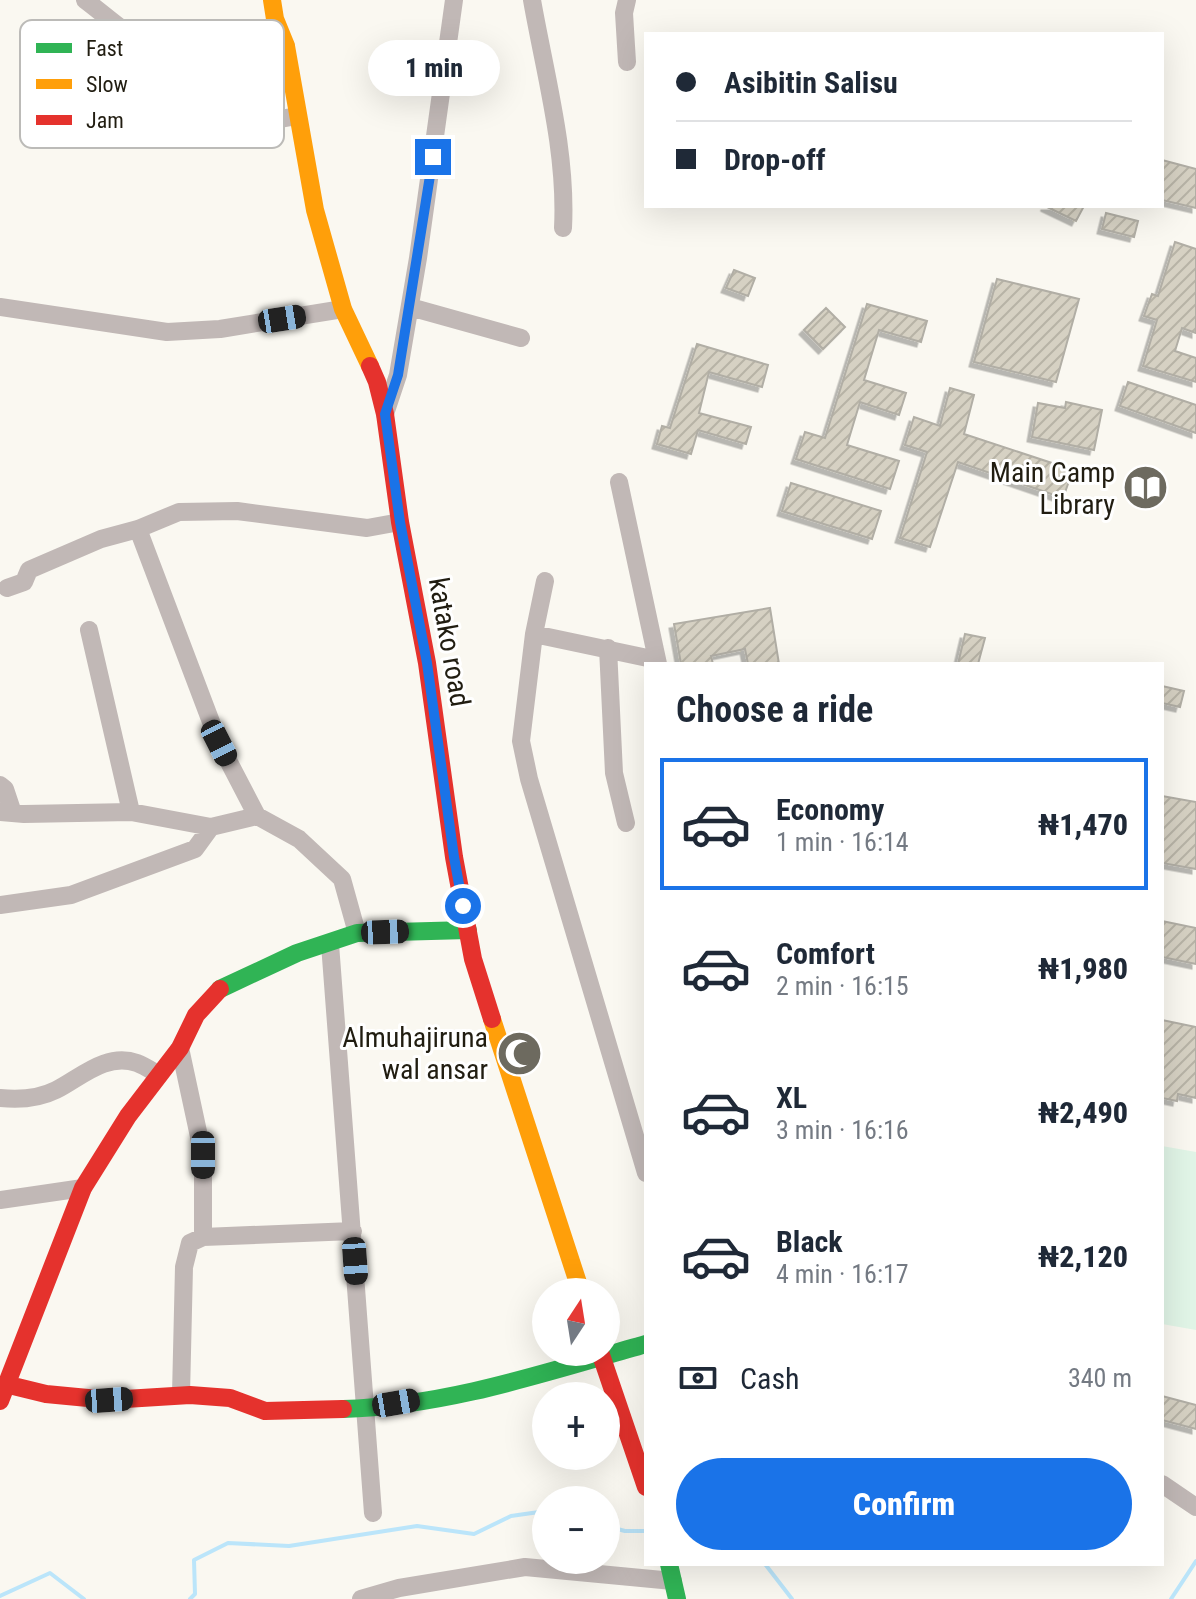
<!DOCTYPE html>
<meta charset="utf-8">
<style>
:root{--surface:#fff;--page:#f2f2f3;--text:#1f2937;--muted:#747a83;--line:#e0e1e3;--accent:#1a73e8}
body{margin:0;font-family:"Roboto Condensed",sans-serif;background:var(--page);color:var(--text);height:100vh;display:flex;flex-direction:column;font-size:30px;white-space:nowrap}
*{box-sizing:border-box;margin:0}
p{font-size:26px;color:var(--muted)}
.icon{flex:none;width:44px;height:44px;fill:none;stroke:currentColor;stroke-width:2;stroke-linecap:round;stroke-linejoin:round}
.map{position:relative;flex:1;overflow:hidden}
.details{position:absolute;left:644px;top:662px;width:520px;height:904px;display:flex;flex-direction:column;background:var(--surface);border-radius:0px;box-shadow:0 8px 32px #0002}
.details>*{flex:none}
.top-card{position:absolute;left:644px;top:32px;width:520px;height:176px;border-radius:0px;box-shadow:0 8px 32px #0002;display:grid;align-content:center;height:176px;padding:0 32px;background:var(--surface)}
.needle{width:52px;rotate:12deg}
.controls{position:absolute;left:532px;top:1278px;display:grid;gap:16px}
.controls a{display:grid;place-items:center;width:88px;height:88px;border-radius:50%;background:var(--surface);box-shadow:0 8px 32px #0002;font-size:40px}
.end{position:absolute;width:36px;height:36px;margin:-18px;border:10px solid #1a73e8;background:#fff;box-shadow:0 0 0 4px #fff}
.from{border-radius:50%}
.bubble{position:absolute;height:56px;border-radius:28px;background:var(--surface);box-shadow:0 8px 32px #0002;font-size:26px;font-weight:800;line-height:56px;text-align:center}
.car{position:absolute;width:24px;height:48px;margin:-24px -12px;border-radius:10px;box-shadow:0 0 6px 2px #0007;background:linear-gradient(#222 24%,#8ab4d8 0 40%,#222 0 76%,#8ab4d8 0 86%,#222 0)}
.top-card b{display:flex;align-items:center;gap:28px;height:76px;font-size:30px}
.top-card b+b{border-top:2px solid var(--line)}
.top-card i{width:20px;height:20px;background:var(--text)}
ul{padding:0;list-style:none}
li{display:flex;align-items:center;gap:24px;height:132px;margin:0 16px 12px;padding:0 16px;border:4px solid transparent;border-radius:0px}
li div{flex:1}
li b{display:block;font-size:30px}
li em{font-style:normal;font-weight:800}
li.selected{border-color:var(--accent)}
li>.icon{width:72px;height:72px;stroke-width:1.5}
h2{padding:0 32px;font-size:36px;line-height:96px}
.pay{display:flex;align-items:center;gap:20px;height:88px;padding:0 32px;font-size:30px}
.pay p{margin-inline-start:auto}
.primary-button{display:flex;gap:16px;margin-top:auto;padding:16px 32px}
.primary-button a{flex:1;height:92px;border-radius:48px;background:var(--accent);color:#fff;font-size:32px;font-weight:800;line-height:92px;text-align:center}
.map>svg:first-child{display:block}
.garden{fill:#e1f5e7}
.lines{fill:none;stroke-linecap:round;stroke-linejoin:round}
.stream{stroke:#bbe5fa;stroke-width:4}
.building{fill:url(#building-hatch);stroke:#b1aea5;stroke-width:2;filter:url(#shadow)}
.street{stroke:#c1b8b6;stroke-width:18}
.fast{stroke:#30b455;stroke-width:18}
.slow{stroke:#ff9f0a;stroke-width:18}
.jam{stroke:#e5322d;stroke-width:18}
.route{stroke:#1a73e8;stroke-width:10}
.labels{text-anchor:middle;stroke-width:6;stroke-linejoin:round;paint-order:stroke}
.poi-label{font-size:28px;fill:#211d11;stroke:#fff;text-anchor:end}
.street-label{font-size:28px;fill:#211d11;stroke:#fff}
.key{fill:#fff;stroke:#bcbbb8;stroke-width:2}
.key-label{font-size:22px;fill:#211d11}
</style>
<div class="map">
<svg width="1196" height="1599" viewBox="0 0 1196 1599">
<defs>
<pattern id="building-hatch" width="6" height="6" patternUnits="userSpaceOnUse" patternTransform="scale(2)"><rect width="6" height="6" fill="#d6d1c3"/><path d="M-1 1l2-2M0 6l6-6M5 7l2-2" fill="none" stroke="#b7b3a6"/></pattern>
<filter id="shadow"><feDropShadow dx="-4.5" dy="4.5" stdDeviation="0" flood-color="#0004"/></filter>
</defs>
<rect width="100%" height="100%" fill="#faf8f1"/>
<path class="garden" d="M1162,1146L1196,1152V1330L1162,1324Z"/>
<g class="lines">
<path class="stream" d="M606,1526L625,1531H646
M765,1564L792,1599
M0,1596L50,1573L84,1599
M190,1599L195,1594L194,1560L228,1543L289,1546L417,1526L474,1534L511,1516L546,1511
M1171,1599L1196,1561"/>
</g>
<path class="building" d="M1162,160L1196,169V208L1162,200Z
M1045,206H1084L1076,221Z
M1106,213L1138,221L1134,237L1102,229Z
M1175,242L1196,249V333L1182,328L1175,351L1196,358V382L1143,366L1157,320L1144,316L1152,294L1158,296Z
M734,270L755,278L748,296L726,288Z
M997,279L1079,299L1056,382L974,362Z
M867,304L927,321L921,342L879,330L864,380L906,393L899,415L860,402L847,445L899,461L890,489L796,459L805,432L825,438Z
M826,308L845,327L823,349L804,330Z
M697,344L768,365L762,387L709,372L699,413L751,427L746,444L698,430L691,454L657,444L662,426L670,428Z
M1128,382L1196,405V433L1120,406Z
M950,388L974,395L964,434L1073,470L1063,498L958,462L930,547L900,538L927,452L905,445L914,417L940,426Z
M1066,402L1102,410L1094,450L1032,437L1038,403L1065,408Z
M791,483L881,511L872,539L782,511Z
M770,608L779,664H748L745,649L711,656L713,664H681L674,624Z
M965,634L985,638L978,664H958Z
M1162,686L1184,691L1180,707L1162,703Z
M1162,796L1196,802V869L1162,863Z
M1162,921L1196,928V964L1162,957Z
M1162,1020L1196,1027V1098L1178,1094L1177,1101L1162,1098Z
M1162,1396L1196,1405V1429L1162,1420Z"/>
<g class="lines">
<path class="street" d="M85,0C116,23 151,59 192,61C220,62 257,51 286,46
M532,0C545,74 567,152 563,228
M627,0L624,13L627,62
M148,113L217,130L297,116
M0,307L167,332L220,329L343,309
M410,307L521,338
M385,414L398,375L418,258L454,0
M619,482L658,664
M138,529L219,743L257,816
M545,581L534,634L521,741L529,779L646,1173
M7,588L24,582L29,570L101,539L138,529L179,512L237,511L367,528L400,522
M89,630L131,812
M534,634L657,660
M608,648L614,773L626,823
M0,785L5,789L13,813
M0,812L24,814L131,812L211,827L257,816L299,839L342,879L357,933
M0,905L71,895L195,849L211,827
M330,944L373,1513
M180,1048L203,1155V1237L190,1243L184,1267L181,1395
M0,1098C19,1100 38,1099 56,1090C80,1078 106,1052 137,1063C145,1066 152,1071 159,1075
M0,1200L83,1188
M203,1237L353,1231
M1162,1484L1196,1507
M361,1599L399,1588L525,1567L673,1581"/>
<path class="fast" d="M220,989L297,953L357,933L468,930
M343,1409C447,1406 547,1372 646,1344
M669,1564L677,1599"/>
<path class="slow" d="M272,0L275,19L286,46L315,210L343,309L370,366
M492,1019L581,1292"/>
<path class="jam" d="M370,366L377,382L385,414L400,522L427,663L454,857L473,959L492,1019
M600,1352L646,1487
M5,1384L46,1394L109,1400L190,1395L230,1398L265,1411L343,1409
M0,1401L83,1188L128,1116L180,1048L196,1015L220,989"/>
</g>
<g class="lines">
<path class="route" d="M433,157L398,375L385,414L400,522L427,663L454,857L463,906"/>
</g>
<defs>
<symbol id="library-disc" viewBox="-11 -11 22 22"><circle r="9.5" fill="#6d6a5f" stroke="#fff"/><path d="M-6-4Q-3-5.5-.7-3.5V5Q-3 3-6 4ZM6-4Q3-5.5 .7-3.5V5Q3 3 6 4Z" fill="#fff"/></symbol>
<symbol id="mosque-disc" viewBox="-11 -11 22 22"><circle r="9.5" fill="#6d6a5f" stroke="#fff"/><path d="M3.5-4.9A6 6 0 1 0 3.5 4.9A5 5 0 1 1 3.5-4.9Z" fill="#fff"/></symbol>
</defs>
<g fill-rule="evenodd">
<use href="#library-disc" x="1120" y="462" width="51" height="51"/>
<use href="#mosque-disc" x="494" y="1028" width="51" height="51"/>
</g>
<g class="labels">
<g class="poi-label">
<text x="1115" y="482">Main Camp<tspan x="1115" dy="32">Library</tspan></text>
<text x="488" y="1047">Almuhajiruna<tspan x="488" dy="32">wal ansar</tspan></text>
</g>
<g class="street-label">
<text transform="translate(450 642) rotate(80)" y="10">katako road</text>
</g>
</g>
<rect x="20" y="20" width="264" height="128" rx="12" class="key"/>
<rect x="36" y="43" width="36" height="10" fill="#30b455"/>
<rect x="36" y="79" width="36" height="10" fill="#ff9f0a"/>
<rect x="36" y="115" width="36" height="10" fill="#e5322d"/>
<g class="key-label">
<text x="86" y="56">Fast</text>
<text x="86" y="92">Slow</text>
<text x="86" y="128">Jam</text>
</g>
</svg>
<div class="controls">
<a><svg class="needle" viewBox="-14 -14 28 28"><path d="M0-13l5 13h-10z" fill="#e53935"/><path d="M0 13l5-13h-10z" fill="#747a83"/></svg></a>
<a>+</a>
<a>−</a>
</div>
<i class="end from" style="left:463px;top:906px"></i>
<i class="end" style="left:433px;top:157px"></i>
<div class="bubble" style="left:368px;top:40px;width:132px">1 min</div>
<i class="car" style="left:282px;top:319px;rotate:81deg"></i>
<i class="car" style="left:219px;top:743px;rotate:153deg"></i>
<i class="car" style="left:385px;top:932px;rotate:88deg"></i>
<i class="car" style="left:203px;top:1155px;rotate:180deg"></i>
<i class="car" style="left:355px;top:1261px;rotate:176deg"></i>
<i class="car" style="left:109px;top:1400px;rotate:86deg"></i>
<i class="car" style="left:396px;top:1403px;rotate:80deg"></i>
<div class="top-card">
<b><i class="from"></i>Asibitin Salisu</b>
<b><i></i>Drop-off</b>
</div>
<section class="details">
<h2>Choose a ride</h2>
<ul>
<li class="selected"><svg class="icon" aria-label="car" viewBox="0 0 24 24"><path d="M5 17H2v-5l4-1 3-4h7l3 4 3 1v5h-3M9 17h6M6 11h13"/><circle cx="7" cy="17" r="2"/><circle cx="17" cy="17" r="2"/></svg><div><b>Economy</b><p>1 min · 16:14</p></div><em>₦1,470</em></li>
<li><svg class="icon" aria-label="car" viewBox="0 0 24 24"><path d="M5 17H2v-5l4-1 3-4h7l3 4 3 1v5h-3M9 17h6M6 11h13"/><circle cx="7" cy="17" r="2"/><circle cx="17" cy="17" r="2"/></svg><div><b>Comfort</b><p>2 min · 16:15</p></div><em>₦1,980</em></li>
<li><svg class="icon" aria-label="car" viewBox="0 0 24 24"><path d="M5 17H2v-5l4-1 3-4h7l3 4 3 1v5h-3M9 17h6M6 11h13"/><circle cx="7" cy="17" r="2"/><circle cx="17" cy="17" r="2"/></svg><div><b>XL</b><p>3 min · 16:16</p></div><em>₦2,490</em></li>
<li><svg class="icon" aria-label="car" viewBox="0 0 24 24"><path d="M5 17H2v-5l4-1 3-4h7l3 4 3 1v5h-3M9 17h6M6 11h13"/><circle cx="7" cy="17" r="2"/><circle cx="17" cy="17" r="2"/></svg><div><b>Black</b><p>4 min · 16:17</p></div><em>₦2,120</em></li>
</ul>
<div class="pay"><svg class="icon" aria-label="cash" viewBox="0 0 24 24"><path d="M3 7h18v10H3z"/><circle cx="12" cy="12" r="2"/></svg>Cash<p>340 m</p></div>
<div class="primary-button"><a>Confirm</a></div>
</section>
</div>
